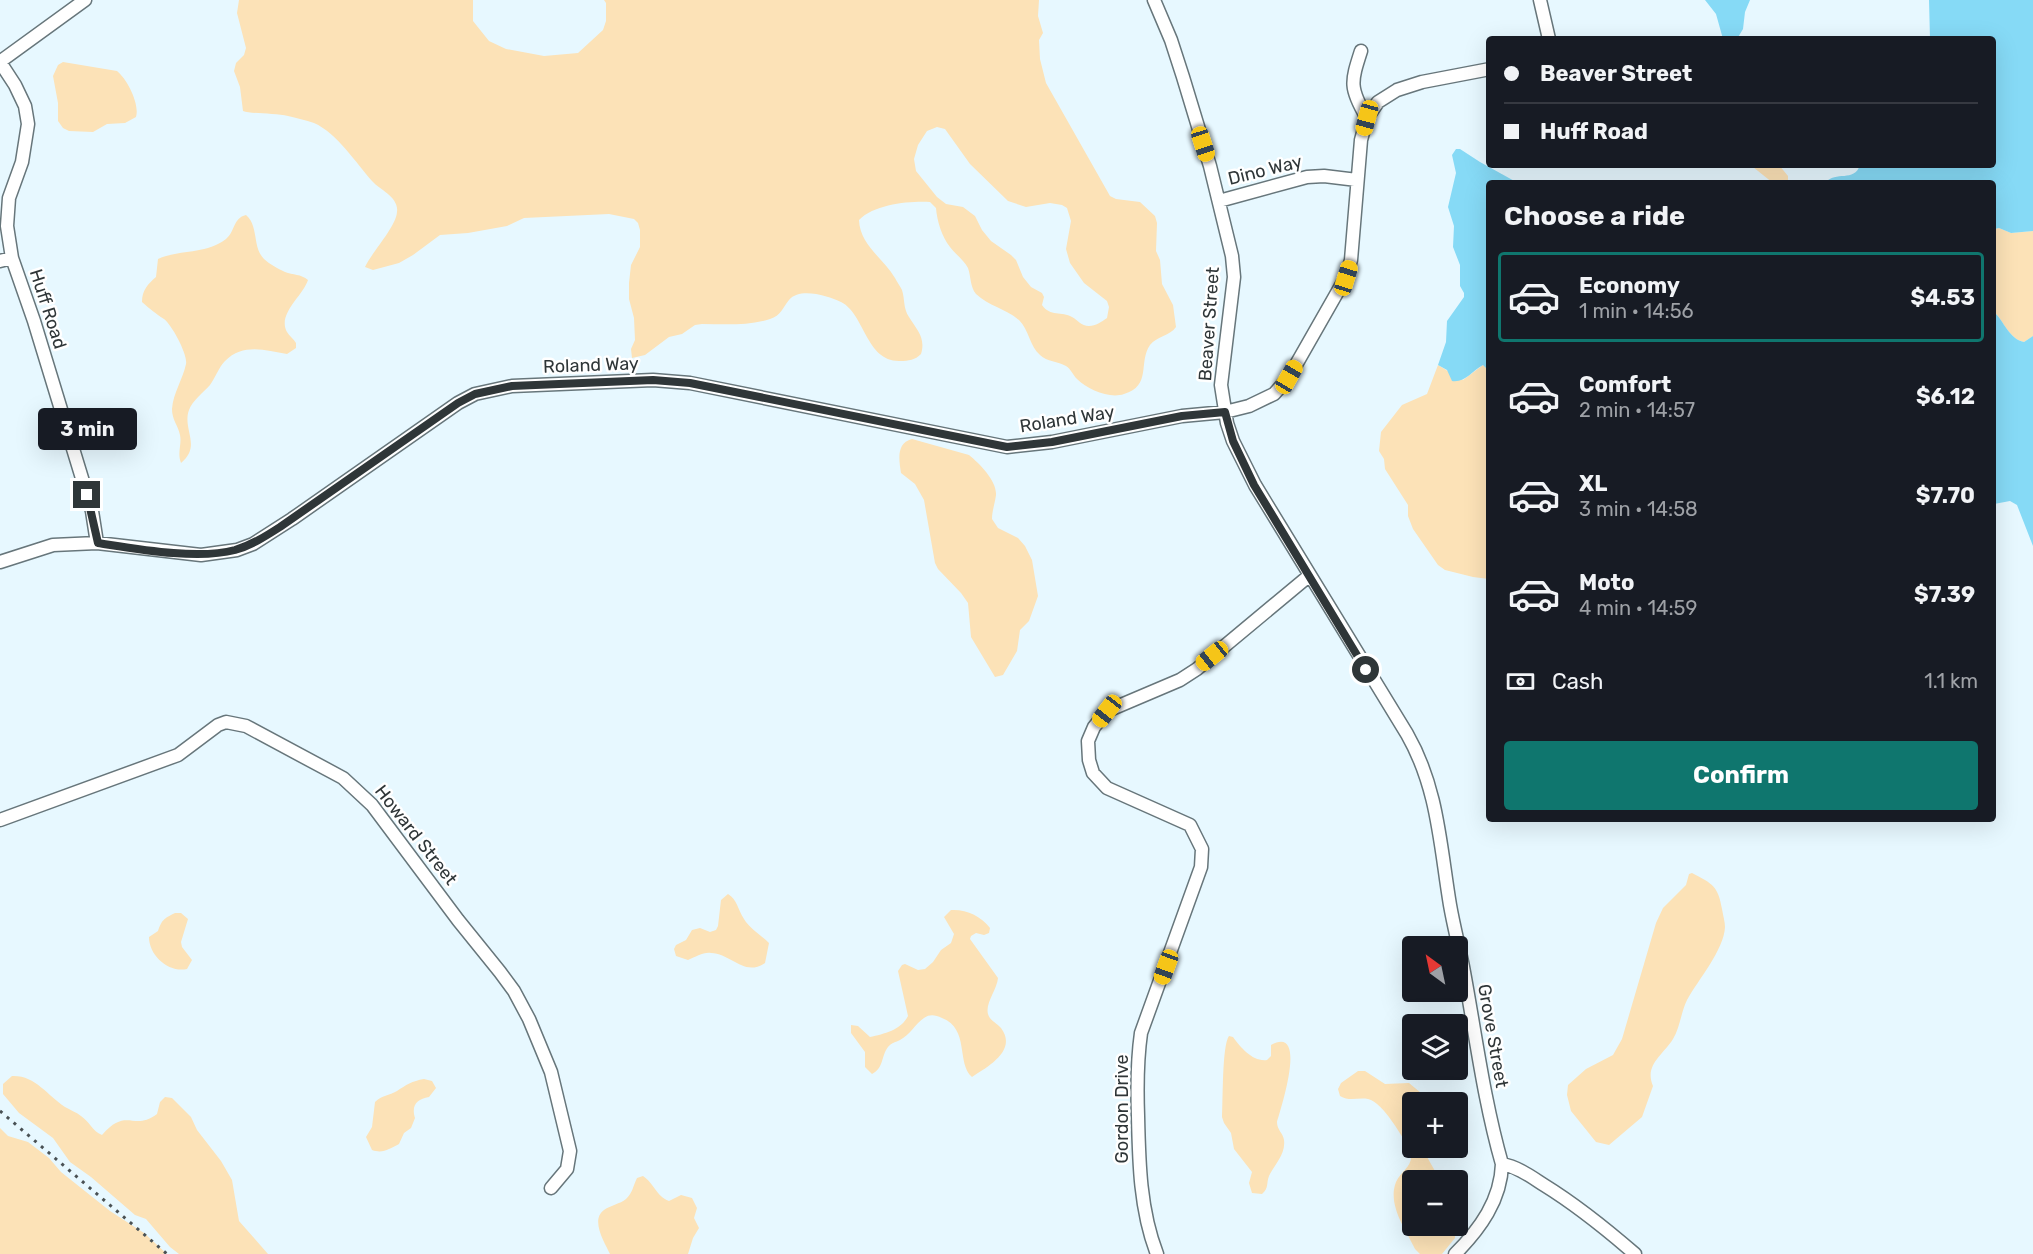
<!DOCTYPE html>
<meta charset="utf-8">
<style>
:root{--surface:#171b24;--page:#242831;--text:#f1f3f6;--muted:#9ea1a6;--line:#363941;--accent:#0f766e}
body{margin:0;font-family:Rubik,sans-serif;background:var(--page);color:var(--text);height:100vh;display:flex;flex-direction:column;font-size:22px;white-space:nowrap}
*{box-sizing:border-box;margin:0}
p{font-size:20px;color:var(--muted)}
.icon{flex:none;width:33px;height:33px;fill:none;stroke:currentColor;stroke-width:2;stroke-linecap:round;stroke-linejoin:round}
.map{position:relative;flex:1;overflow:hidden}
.side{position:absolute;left:1486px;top:180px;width:510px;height:642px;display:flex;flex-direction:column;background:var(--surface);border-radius:6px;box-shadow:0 6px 24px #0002}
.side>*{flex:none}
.top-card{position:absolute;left:1486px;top:36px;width:510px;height:132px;border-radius:6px;box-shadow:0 6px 24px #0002;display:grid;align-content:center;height:132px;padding:0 18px;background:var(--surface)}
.needle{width:39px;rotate:327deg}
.buttons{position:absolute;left:1402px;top:936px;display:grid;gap:12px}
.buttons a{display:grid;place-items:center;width:66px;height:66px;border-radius:6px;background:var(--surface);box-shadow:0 6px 24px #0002;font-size:30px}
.end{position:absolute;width:27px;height:27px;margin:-14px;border:8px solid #2f3638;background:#fff;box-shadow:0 0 0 3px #fff}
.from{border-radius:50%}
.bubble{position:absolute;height:42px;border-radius:6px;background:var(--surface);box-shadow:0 6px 24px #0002;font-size:20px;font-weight:700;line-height:42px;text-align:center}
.car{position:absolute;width:18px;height:36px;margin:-18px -9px;border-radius:8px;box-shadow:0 0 4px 2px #0007;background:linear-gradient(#f5c518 24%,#345 0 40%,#f5c518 0 76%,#345 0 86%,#f5c518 0)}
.top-card b{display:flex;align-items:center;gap:21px;height:57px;font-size:22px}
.top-card b+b{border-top:2px solid var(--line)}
.top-card i{width:15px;height:15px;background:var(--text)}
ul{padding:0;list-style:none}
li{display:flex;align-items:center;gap:18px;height:90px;margin:0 12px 9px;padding:0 6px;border:3px solid transparent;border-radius:6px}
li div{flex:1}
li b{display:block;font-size:22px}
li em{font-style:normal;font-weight:700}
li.active{border-color:var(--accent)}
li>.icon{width:54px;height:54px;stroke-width:1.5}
h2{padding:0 18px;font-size:27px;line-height:72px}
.pay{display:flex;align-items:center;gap:15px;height:66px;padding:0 18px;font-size:22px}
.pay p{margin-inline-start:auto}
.action{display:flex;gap:12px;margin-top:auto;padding:12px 18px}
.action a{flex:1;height:69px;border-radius:6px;background:var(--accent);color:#fff;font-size:24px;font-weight:700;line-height:69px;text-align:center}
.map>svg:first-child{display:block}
.green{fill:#fce2b7;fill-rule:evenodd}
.water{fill:#86daf6}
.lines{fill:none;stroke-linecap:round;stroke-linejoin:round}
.minor-casing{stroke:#67767b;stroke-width:15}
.minor{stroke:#fff;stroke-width:12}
.rail{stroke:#495154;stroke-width:3;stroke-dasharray:3 6;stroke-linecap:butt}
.route{stroke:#2f3638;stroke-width:8}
.labels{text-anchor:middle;stroke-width:5;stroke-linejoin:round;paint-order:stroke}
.street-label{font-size:18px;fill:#2f3638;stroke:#fff}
</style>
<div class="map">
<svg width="2033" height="1254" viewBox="0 0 2033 1254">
<rect width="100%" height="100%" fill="#e7f8ff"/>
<path class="green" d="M239,0H473V21L489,41L506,49L544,56L578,53L603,30L606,21V3L604,0H1039L1038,16L1043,33L1039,40L1040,59L1046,83L1110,196L1116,199L1140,202L1155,216L1157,223L1156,251L1160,260L1162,284L1173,305L1176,327C1170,336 1157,336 1150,345C1138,362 1152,386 1124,394C1110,399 1088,390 1077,379C1073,375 1071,369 1066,366C1058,361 1047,362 1040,355C1030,347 1029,330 1019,320C1006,309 989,306 976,294C970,287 971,276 968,268C964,260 955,254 950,247C942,237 937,221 936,208L930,202C909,201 875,204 859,220C860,245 883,258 895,278C897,282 900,286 902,290C905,299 903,308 909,317C917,330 926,338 921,354C915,360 909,361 900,361C866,362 865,314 841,302C828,296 800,287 789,300C783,307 781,316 770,319C748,326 725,324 702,324L695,325L682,334L669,337L645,355L632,358L631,349L635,340L634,318L629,299V283L631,265L640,247V230L638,223L634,219L609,214L524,218L507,226L468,233L440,235L413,255L399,263L373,270L365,267C372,252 396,227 397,212C399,197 380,190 372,181C356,163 337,133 314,123C306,120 296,118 288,116C276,113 251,114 243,111L240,87L234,71L236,63L244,55L246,48L237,13ZM937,127L945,129L970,164L1008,201L1026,207L1050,203L1062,205L1067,208L1071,221L1066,249L1070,263L1084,283L1107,301L1109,307L1107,318C1101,322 1096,326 1089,326C1081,326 1078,320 1072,317C1062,311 1050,317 1042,305L1044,297L1042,293L1031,287L1023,277L1016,260L1011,255L991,241L982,230L975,216L963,207L946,204L937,197L916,171L914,159L918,145L927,131Z
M63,62L117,71C127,79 140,104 136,117L125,123L107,124L93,132L69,131L63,128L58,121V103L53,76L58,65Z
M1748,165H1779L1788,176V183H1773L1753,167Z
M246,215C259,226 252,247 264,259C269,264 279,269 285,272C293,275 301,274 308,280C303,296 277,314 287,332C289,336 294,339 296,343V348L287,354C265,350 243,343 225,361C219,367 215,378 210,385C204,392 192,401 189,410C182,429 202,446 181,463C177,453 182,444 180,435C178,425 172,420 172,409C173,393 183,379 186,364C188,355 172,325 164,319C155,313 151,310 142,302C142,290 148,284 156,277L158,259C180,249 205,255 226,239C235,232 233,218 246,215Z
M1999,228L2011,233L2033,231V336L2024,342C2009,339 2004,321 1994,312V229Z
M1438,365C1447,370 1453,375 1463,380L1483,365L1490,371L1489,579L1473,577L1445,570L1438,565L1413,529L1408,516V505L1385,469L1384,459L1379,451L1381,432L1402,405L1427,394Z
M912,439L969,455C980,464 997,481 996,495C995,503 992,511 992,519L998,528L1018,538L1025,546L1032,560L1038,596L1029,621L1020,630L1017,651L1003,675L995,677L971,637L968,603L961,593L938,569L935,563L924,500L915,484L901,473C899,460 896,443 912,439Z
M1692,873C1713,884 1718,886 1722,909C1723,915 1725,922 1725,927C1724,950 1698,980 1687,1000C1681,1012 1680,1028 1673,1039C1663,1055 1644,1065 1653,1086L1642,1117L1609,1145L1596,1142L1571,1111L1567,1095L1568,1085L1586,1069L1613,1055L1622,1039L1656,923L1663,908L1686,885L1689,874Z
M728,894C737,899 738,910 744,919C750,929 761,935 769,943L765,963C744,977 732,954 711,953C703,952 696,957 688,960L676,956L674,949L676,945L686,940L692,930L700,928L710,932L716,930L718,926L721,900Z
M951,910C966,909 981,916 990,928L989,933L984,935L976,933L971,936L970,939L998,978C997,990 985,1003 988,1014C990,1021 997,1023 1001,1028C1018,1051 987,1067 972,1077C956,1063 970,1029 942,1018C935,1015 930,1014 924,1018C915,1024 910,1035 900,1040C896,1042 891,1043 888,1047C881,1056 884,1068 872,1074L865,1067V1052L851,1033V1025L858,1026L870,1037C884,1034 901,1030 908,1016L898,971L902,965L905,964L918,970L925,969L933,962L941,950L951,943L954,934L944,917Z
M175,913H181L188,919L181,942L182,947L192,960L187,969C169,973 149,956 149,937L158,931C162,920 163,919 175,913Z
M1229,1036L1233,1037C1241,1048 1253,1062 1267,1060L1271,1056V1045C1309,1024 1280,1111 1277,1122C1277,1130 1283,1133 1284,1140C1286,1154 1274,1165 1269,1176C1266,1184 1269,1188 1262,1194L1252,1193L1249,1183L1252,1172L1234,1149L1231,1133L1224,1123L1222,1117C1223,1101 1222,1045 1229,1036Z
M1358,1071H1365L1385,1084L1409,1083L1421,1093L1423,1102H1413V1148H1422L1440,1180H1413V1226H1451V1231L1455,1235V1238L1442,1254H1420L1415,1249C1406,1230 1387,1205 1396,1182C1402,1169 1415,1167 1410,1149C1401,1136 1384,1103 1368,1099C1358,1097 1350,1102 1340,1096L1338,1089L1341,1083Z
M12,1076C35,1075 47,1095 65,1107C70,1110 76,1112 81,1116C90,1122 92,1131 102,1135C127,1106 133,1132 157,1114L160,1102L165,1097L172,1098L191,1117L197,1130L221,1161L232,1180L239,1221L268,1254H179L170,1247L146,1219L135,1215L91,1177L70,1162L53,1138L19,1113L3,1094V1084Z
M424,1079L432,1081L436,1088L429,1097C417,1099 411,1105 415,1118L411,1128L404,1133L399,1144C389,1149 383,1154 372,1150L366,1137L372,1127L375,1102C382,1095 389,1096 397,1091C406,1085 412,1081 424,1079Z
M0,1128L8,1136L28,1142L49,1158L61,1172L110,1211L144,1233L167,1254H0Z
M643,1176C654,1183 656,1196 669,1201L681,1195L692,1198L697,1208L694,1218L699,1228L693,1238L688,1254H610C605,1243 590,1220 604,1210C611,1205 620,1204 626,1199C633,1192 633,1186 637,1178Z"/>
<path class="water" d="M1705,0H1750L1745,12L1743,29L1737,39H1723L1716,14Z
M1929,0H2033V231L2011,233L1999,228L1994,229V183H1825C1836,170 1854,183 1860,165H1994V39H1930Z
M1456,149H1460L1480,162L1518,183H1490L1489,371L1483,365C1472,371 1465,383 1452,381L1447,370L1438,365L1446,342L1447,321L1464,297V293L1460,286V265L1453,247L1454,226L1448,207L1456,173L1452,155Z
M1994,312C2004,321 2009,339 2024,342L2033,336V546L2017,505L2010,501L1994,504Z"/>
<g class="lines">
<defs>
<path id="minor" d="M1154,0L1171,40L1183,77L1210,166L1232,256L1234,277L1221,385L1227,423L1233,441L1255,485L1407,734C1438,788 1440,845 1450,905C1454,928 1460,950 1464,972C1476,1037 1484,1101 1502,1164C1518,1167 1530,1176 1544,1185C1578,1206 1605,1228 1635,1254
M1540,0L1549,39
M1361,51C1351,82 1349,88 1367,118
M1,61L85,0
M0,62L15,85L25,106L28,124L22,162L9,198L7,226L12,258L34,321L92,511L97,543
M1219,201L1307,177L1324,176L1357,180
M0,261L12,258
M0,562L53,545L97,543L201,555L237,550L253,544L292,519L458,403L475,394L512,386L653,380L690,383L1007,447L1052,442L1182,416L1225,412L1249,406L1274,394L1289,377L1346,277L1351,260L1361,140L1367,118L1378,102L1397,90L1422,82L1490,69
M0,820L178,755L218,725L226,722L246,726L343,778L372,805L458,920L500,972L514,991L529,1019L551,1072L570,1151L567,1169L551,1188
M1157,1254C1140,1210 1139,1163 1138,1116C1137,1088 1137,1061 1141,1033L1201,867L1202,849L1190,825L1107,788L1093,773L1089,760L1088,741L1094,727L1107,711L1180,680L1197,669L1310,575
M1455,1254C1480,1229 1501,1200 1502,1164"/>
</defs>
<use href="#minor" class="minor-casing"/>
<use href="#minor" class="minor"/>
<path class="rail" d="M0,1111L167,1254"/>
</g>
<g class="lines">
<path class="route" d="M87,495L98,543C137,549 197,560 235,550C252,545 266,536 280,527L458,403L475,394L512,386L653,380L690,383L1007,447L1052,442L1182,416L1225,412L1233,441L1254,485L1366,670"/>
</g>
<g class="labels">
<g class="street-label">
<text transform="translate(1265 170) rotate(-14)" y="6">Dino Way</text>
<text transform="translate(48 309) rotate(72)" y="6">Huff Road</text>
<text transform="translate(1209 324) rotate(-86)" y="6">Beaver Street</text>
<text transform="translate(591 365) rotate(-2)" y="6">Roland Way</text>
<text transform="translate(1067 419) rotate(-9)" y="6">Roland Way</text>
<text transform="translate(416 835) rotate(52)" y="6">Howard Street</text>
<text transform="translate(1493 1036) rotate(80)" y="6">Grove Street</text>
<text transform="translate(1122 1109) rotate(-90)" y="6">Gordon Drive</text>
</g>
</g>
</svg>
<div class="buttons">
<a><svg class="needle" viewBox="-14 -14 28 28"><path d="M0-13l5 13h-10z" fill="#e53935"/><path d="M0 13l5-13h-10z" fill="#9ea1a6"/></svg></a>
<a><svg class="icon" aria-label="layers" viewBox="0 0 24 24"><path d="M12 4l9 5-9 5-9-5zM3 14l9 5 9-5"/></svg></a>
<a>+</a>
<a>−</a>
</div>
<i class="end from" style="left:1366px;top:670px"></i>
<i class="end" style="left:87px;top:495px"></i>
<div class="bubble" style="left:38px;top:408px;width:99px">3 min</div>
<i class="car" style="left:1367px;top:118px;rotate:195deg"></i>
<i class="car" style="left:1203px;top:144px;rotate:162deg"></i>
<i class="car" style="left:1346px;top:278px;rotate:17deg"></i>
<i class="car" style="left:1289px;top:377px;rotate:30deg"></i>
<i class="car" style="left:1212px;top:656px;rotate:231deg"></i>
<i class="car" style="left:1107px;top:711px;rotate:218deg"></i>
<i class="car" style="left:1166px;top:967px;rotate:200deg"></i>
<div class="top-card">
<b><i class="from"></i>Beaver Street</b>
<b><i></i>Huff Road</b>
</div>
<section class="side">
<h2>Choose a ride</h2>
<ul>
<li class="active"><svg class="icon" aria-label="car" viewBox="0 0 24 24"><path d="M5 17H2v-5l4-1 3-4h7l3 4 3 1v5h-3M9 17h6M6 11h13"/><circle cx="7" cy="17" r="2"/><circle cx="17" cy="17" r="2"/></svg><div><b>Economy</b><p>1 min · 14:56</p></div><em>$4.53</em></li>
<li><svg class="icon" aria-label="car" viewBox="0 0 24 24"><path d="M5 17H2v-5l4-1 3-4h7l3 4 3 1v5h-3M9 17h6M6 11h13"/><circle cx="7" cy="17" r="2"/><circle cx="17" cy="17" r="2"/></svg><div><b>Comfort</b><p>2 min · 14:57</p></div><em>$6.12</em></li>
<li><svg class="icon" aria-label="car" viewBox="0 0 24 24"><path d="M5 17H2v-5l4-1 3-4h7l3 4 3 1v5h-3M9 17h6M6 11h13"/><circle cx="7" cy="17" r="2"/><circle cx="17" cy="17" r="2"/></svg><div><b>XL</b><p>3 min · 14:58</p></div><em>$7.70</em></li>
<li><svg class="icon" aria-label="car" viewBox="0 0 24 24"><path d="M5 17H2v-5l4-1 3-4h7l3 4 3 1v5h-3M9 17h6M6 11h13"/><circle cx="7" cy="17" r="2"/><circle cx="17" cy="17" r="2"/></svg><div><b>Moto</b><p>4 min · 14:59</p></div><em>$7.39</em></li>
</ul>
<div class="pay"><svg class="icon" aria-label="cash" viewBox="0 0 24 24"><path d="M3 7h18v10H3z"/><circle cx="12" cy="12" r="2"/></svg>Cash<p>1.1 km</p></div>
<div class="action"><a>Confirm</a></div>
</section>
</div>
